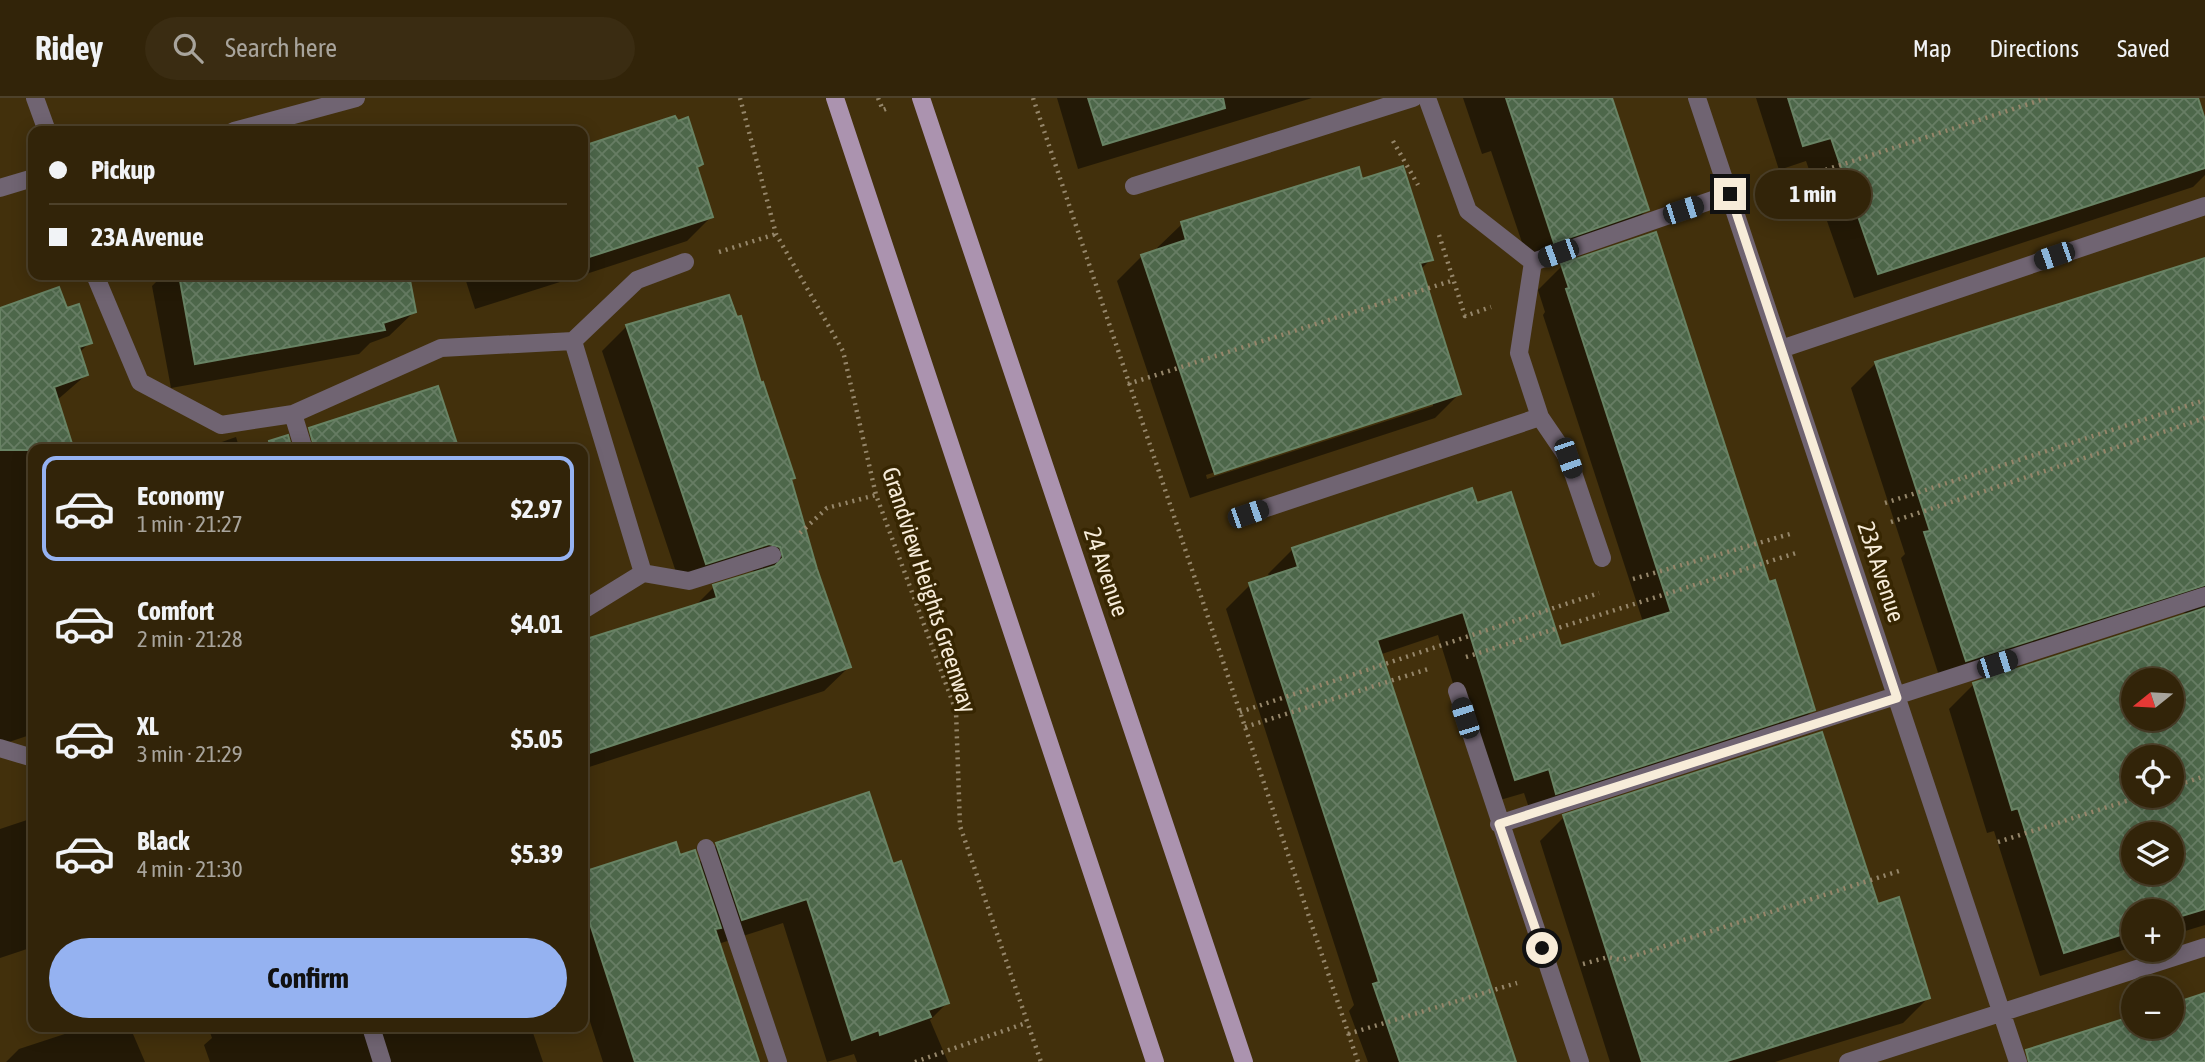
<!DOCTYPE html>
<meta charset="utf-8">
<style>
:root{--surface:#322409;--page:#3a2c12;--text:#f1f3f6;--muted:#a8a49c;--line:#4d412a;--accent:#95b2f1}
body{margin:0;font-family:"Asap Condensed",sans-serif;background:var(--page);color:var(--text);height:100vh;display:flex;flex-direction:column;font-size:26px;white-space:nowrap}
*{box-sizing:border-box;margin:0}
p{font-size:23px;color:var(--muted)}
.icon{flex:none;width:38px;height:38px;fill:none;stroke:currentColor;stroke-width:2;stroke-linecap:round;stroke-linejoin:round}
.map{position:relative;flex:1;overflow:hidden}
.drawer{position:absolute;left:28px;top:346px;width:560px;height:588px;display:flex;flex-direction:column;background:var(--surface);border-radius:14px;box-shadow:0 4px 18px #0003,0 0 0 2px var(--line)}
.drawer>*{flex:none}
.banner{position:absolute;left:28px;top:28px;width:560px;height:154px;border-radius:14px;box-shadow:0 4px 18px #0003,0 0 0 2px var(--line);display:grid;align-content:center;height:154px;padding:0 21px;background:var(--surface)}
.needle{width:46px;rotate:252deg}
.buttons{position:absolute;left:2121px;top:570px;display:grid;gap:14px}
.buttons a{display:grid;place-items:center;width:63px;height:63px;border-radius:50%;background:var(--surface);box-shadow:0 4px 18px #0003,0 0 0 2px var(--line);font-size:35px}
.end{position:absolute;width:32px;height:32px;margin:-16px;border:9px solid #f7ecd9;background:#111;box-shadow:0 0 0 4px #111}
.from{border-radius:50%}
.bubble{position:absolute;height:49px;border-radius:24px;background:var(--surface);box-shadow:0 4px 18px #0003,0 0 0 2px var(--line);font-size:23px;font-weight:700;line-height:49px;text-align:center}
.car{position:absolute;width:21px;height:42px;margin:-21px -10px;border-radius:9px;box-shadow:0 0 5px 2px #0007;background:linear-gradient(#222 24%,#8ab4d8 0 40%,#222 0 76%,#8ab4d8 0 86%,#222 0)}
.banner b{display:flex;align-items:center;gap:24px;height:66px;font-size:26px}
.banner b+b{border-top:2px solid var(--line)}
.banner i{width:18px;height:18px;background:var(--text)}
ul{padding:12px 0 0;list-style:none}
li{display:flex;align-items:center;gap:21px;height:105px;margin:0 14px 10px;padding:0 7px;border:4px solid transparent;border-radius:14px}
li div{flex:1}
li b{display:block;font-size:26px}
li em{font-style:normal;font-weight:700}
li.current{border-color:var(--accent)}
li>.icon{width:63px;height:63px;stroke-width:1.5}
.primary-button{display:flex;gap:14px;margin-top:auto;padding:14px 21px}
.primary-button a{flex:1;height:80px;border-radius:42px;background:var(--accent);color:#111;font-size:28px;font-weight:700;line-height:80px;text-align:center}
header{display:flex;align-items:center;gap:42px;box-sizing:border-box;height:98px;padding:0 35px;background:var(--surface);border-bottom:2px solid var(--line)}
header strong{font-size:33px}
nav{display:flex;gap:38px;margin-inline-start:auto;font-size:24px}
.search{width:490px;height:63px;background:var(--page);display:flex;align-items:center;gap:18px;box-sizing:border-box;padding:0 24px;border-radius:38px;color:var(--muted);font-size:26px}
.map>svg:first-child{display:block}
.shadow{fill:#0007;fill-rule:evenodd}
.building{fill:url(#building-cross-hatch);stroke:#688364;stroke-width:2;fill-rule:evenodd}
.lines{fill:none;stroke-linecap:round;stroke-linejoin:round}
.path{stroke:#95866a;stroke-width:4.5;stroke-dasharray:2 5;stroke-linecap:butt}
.minor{stroke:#706472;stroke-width:18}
.major{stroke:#ab93af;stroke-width:18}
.route{stroke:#f7ecd9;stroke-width:9}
.labels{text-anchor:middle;stroke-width:7;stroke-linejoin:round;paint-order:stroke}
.street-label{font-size:24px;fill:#f7ecd9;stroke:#372602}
</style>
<header>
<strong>Ridey</strong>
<div class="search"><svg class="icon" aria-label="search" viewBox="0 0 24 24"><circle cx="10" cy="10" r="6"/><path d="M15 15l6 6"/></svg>Search here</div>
<nav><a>Map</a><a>Directions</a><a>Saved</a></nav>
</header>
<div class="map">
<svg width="2205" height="964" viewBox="0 0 2205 964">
<defs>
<pattern id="building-cross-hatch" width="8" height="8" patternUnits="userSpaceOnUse" patternTransform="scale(1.75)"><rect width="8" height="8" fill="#4d674a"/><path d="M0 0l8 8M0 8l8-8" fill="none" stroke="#677d64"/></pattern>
</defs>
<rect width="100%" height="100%" fill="#42300c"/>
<path class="shadow" d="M1057,0H1312L1078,71Z
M1463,0H1610L1647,112L1622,136L1530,168L1491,53L1482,56Z
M1756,0H2196L2205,28V77L2193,89L1854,200L1806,63L1779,72Z
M674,20L701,66L696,71L711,119L687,143L583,177V50Z
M1360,83L1431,161L1420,172L1459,296L1435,320L1190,400L1117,183L1142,158L1158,153L1157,150L1182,126ZM1433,304V308L1207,381L1206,377Z
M2205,162V827L2172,837V814H2133V849L2040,878L1994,733L1987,735L1949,611L1974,586L2190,517L2176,511L1942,587L1901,460L1905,456L1851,290L1876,265ZM2133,583H2172V621H2133ZM2133,660H2172V698H2133ZM2133,737H2172V775H2133Z
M1562,168L1768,486L1813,612L1788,636L1532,719L1524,695L1490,705L1438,537L1379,557L1515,964H1368L1349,913L1354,907L1226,511L1250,487L1270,480L1268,476L1293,451L1476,407L1560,550L1643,524L1543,217L1545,214L1538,192Z
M163,177H407L414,214L389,238L370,245L359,256L171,290L152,188Z
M464,177H582L475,211Z
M0,210L66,212L90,244L79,255L86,277L56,303L33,352V636L0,647Z
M736,221L793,380L790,382L816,472L849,569L824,593L583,671V544L694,509L714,489L755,475L749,469L681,489L602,253L627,228Z
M236,339L240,352L249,349L250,352H199Z
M1564,719L1877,808L1928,900L1903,925L1775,964H1610L1540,743Z
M33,720V849L0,860V731Z
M674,747L679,759L698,766L717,747L892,768L947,905L930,922L948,964H857L854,956L827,964L783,825L718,846L751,964H603L583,902V776Z
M86,929H130L145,964H6L19,951Z
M208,929H531L543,964H210L204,947L212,940Z"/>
<path class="building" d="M1088,0H1223L1225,10L1103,47Z
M1506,0H1612L1649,112L1554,145Z
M1788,0H2198L2205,22V70L1878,176L1831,40L1803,48Z
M675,18L678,23L688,19L703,66L697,69L713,119L583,161V48Z
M1403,68L1433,162L1420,165L1461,296L1215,376L1141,157L1186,142L1181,124L1359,69L1362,81Z
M1656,134L1769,484L1775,482L1815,612L1556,696L1549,671L1515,682L1463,514L1377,542L1516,964H1400L1373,886L1379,884L1249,485L1298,469L1292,450L1472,390L1477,405L1511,394L1561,548L1671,514L1566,191L1569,190L1561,166Z
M2205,160V487L1966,563L1924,434L1930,433L1875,264Z
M179,177H409L416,214L383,225L385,232L195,266Z
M59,189L67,210L79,206L92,245L79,249L88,277L54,289L74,352H0V210Z
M729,197L737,219L741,218L761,285L763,284L795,380L791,381L817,471L851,569L583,657V542L717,500L713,487L775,468L783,460L780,449L769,446L706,466L626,227Z
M438,288L459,352H315L309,330Z
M288,337L292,352H271L269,343Z
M2205,510V811L2172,821V814H2133V833L2064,855L2018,710L2012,712L1973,585ZM2133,583H2172V621H2133ZM2133,660H2172V698H2133ZM2133,737H2172V775H2133Z
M1822,634L1878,806L1899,799L1930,900L1724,964H1642L1563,717Z
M869,694L893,766L901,763L949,905L928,912L931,919L880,937L879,932L852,942L807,801L742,822L716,745Z
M676,744L680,757L695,752L721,830L715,831L759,964H635L583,804V774Z
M2205,895V964H2029L2026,952L2133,918V929H2172V906Z"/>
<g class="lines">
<path class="path" d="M740,0L776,136L843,253L876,397L956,613L960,728L1041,964
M878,0L883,12L888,10
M1033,0L1358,964
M1393,43L1418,87
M1779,87L2047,0
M1439,137L1465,218L1491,209
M719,154L776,136
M1128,286L1454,182
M1885,405L2205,302
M1891,424L2205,320
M800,435L827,410L876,397
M1633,481L1790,436
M1466,559L1796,455
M1240,614L1599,495
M1245,629L1428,571
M2172,689L2205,678
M1998,744L2142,698
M1583,866L1608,859L1621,862L1899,773
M1348,936L1517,885
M915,964L1026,925"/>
<path class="minor" d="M35,0L47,33
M1427,0L1468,113L1533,164L1519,255L1540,319L1568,360L1602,460
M1697,0L2018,964
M234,33L356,0
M1134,88L1413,0
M0,90L33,80
M1533,164L1730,96
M95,177L140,284L221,327L293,316L304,352
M573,243L637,182L685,164
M1781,251L2205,108
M293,316L441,250L573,243L643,475L583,512
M1248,416L1540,319
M643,475L689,483L772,457
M1457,593L1580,964
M0,650L33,660
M1499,726L2205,498
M706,750L778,964
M371,929L382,964
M1848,964L2205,849"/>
<path class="major" d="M835,0L1155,964
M921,0L1244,964"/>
</g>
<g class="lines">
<path class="route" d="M1542,850L1499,726L1897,600L1730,96"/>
</g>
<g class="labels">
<g class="street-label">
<text transform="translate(1106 474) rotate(71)" y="8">24 Avenue</text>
<text transform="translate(1881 474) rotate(72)" y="8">23A Avenue</text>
<text transform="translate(929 492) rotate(72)" y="8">Grandview Heights Greenway</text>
</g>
</g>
</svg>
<div class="buttons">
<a><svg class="needle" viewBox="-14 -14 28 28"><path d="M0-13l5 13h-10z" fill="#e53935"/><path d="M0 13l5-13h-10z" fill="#a8a49c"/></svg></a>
<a><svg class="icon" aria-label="locate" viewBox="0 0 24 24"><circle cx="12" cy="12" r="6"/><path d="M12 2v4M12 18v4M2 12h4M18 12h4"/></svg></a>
<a><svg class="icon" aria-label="layers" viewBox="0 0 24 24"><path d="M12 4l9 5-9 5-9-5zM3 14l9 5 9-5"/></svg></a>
<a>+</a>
<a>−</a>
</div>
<i class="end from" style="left:1542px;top:850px"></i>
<i class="end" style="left:1730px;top:96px"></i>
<div class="bubble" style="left:1755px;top:72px;width:116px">1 min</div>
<i class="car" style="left:1683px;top:112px;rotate:72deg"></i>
<i class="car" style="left:1558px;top:155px;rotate:250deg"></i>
<i class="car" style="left:2054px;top:158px;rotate:251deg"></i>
<i class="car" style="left:1568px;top:360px;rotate:161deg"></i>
<i class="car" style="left:1248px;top:416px;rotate:71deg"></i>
<i class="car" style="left:1997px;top:566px;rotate:72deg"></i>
<i class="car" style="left:1465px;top:620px;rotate:342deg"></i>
<div class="banner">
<b><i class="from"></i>Pickup</b>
<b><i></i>23A Avenue</b>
</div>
<section class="drawer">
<ul>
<li class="current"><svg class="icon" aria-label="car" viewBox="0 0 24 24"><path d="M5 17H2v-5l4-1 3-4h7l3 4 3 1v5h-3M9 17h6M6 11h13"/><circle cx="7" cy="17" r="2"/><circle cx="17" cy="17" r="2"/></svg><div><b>Economy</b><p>1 min · 21:27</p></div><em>$2.97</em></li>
<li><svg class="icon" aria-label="car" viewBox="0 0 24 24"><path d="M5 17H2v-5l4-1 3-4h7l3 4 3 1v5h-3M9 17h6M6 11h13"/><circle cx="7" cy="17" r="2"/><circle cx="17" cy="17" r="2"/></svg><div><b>Comfort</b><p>2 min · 21:28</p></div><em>$4.01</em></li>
<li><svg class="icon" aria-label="car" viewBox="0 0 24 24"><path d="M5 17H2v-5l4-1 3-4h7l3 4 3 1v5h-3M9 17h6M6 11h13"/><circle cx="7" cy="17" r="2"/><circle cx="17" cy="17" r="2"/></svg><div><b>XL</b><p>3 min · 21:29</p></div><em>$5.05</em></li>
<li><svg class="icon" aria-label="car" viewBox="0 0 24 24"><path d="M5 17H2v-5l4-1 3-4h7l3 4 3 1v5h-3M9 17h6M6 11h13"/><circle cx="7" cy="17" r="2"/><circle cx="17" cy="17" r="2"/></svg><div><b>Black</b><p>4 min · 21:30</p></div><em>$5.39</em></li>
</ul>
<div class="primary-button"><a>Confirm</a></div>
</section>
</div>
